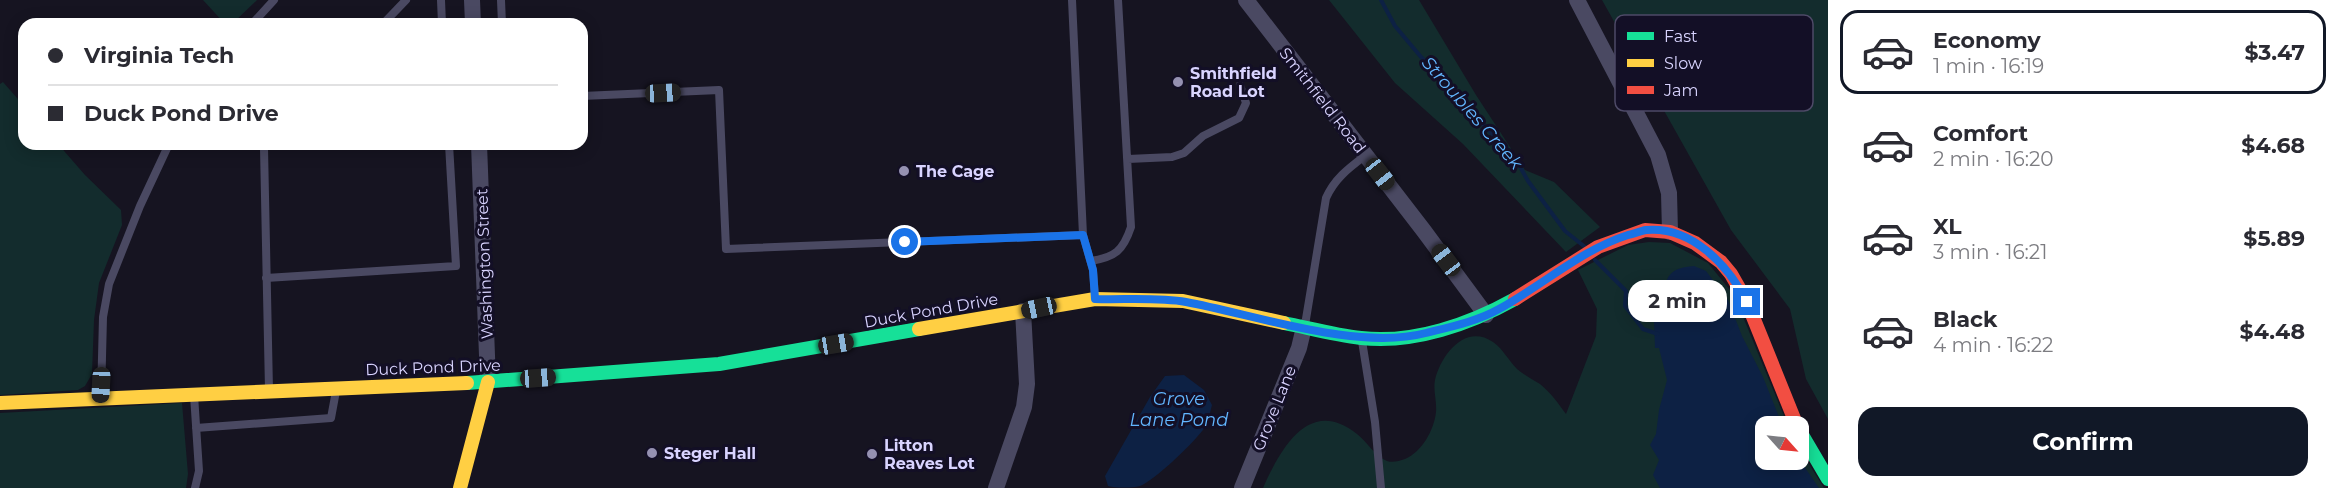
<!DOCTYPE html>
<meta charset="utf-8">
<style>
:root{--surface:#fff;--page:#f2f2f3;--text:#2b2b33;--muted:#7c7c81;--line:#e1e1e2;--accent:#111827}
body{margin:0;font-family:Montserrat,sans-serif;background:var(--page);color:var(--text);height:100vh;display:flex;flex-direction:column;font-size:22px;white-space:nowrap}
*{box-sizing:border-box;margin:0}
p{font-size:20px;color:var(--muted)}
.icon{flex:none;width:33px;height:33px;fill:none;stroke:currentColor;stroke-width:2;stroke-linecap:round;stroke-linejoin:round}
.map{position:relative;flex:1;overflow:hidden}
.details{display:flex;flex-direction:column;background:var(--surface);width:510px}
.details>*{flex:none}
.hud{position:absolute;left:18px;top:18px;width:570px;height:132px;border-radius:18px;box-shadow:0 3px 15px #0003;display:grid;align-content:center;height:132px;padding:0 30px;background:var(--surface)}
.needle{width:39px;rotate:117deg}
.tools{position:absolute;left:1755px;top:416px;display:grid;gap:12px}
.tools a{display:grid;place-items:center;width:54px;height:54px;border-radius:12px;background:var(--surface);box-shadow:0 3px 15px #0003;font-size:30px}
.end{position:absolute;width:27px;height:27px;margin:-14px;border:8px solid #1a73e8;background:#fff;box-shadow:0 0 0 3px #fff}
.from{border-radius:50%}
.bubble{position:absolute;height:42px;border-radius:18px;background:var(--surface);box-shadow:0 3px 15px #0003;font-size:20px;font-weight:700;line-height:42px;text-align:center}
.car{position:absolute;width:18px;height:36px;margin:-18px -9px;border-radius:8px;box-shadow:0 0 4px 2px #0007;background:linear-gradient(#222 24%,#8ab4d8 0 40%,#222 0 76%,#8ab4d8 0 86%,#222 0)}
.hud b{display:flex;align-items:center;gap:21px;height:57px;font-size:22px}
.hud b+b{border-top:2px solid var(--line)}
.hud i{width:15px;height:15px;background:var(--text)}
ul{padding:10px 0 0;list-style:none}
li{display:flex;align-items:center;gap:18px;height:84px;margin:0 12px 9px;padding:0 18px;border:3px solid transparent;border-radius:18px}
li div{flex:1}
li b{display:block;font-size:22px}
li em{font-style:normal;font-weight:700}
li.current{border-color:var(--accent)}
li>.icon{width:54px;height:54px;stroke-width:1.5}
.action{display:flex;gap:12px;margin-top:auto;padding:12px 30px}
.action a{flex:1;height:69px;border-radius:18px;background:var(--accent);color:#fff;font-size:24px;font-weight:700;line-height:69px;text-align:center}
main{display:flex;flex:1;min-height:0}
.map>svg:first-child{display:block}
.green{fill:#132c2d}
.water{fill:#0d2144}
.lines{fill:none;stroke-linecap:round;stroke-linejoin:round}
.stream{stroke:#0d2144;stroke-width:4}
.lane{stroke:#4a4962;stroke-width:8}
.street{stroke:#4a4962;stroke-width:16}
.fast{stroke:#16e098;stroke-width:14}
.slow{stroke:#ffcf43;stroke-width:14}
.jam{stroke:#f24e42;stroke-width:14}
.route{stroke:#1a73e8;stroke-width:8}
.poi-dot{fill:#9591b1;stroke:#130f26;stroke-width:2}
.labels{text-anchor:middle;stroke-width:6;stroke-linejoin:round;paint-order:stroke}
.poi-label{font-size:16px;font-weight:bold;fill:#d9d4ff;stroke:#130f26;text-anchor:start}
.street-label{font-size:16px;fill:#d9d4ff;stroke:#130f26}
.water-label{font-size:18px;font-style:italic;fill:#62b6ff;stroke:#130f26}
.key{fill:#130f26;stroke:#4e4a67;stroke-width:1.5}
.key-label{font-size:16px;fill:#d9d4ff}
</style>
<main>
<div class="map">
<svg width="1828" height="488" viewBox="0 0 1828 488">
<rect width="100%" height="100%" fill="#161421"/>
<path class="green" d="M203,0H257L232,24H225Z
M1329,0H1419L1476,95L1525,170L1554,182L1600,227L1566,252L1463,144L1395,83Z
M1602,0H1828V419L1806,379L1790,309L1731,230Z
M3,82L24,106V144H58L85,175L121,210L122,225L99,283L94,320L92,374L85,386L78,390L0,395V84Z
M1649,242L1670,243L1708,263L1734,295L1788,426H1766V459H1798L1799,448L1824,488H1263C1280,450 1309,395 1357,434C1366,441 1376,457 1387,461C1393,463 1399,461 1405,459C1422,452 1434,430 1436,412C1437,401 1433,391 1435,380C1441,355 1465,323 1493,342C1504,350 1508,360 1517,369C1524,375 1532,379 1540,384C1551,393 1558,403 1566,414L1596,336L1597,309L1578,270L1628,245Z
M182,403L188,474L186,488H0V413Z"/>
<path class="water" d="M1694,266L1706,271L1728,300L1742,336L1763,377L1779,417L1780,426H1766V459H1799L1819,488H1660L1653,475L1659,460L1650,445L1656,434L1659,410L1667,380L1659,348H1655L1654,320H1659L1666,313C1664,286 1661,268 1694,266Z
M1184,375L1204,390L1212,405C1210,412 1209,421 1205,427C1197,440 1154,481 1140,486C1132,488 1116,488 1108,486L1105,476L1150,397L1165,376Z"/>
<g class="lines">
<path class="stream" d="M1381,0L1395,26L1421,57L1444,79L1472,113L1506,148L1518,163L1528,181L1565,231L1585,247
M1595,260L1626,291L1625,306L1643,329L1658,334"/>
<path class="lane" d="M441,0L442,24
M501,0L502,24
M252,24L274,0
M383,24L406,0
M582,96L719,90L726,249L1083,235L1072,0
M268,144L264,148L269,390
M1128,159L1172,157L1184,153L1203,136L1239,118L1246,103L1240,85
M1083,235L1093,270L1095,296
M1091,261C1115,257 1123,251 1131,227L1118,0
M266,278L456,266L449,144
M1305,325L1326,198C1335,178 1349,168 1366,155
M1362,341L1375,422L1381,488
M194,395L199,471L195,488
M101,397L103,317L109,284L140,206L169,144
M196,428L331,418L336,391"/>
<path class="street" d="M472,0L473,24
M1246,0L1424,231L1486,315
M1577,0L1658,155L1669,193L1670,232
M479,144L488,382
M996,488L1024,407L1027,384L1023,311
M1242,488L1299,348L1304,327"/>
<path class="fast" d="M1284,323C1309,328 1335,335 1361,338C1414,344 1470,324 1515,299
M467,383L719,364L919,329
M1798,428L1828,479"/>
<path class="slow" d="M919,329L1095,299L1183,301L1284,323
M0,403L467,383
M460,488L488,382"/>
<path class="jam" d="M1515,299L1598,247L1645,230L1670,232L1695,243L1721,262L1731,274L1747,302L1797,426"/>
</g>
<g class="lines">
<path class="route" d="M905,242L1083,235L1093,270L1095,299C1123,300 1158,297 1186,302C1256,315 1357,351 1426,333C1450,327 1478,321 1499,309C1543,285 1581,250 1628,235C1634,234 1640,231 1646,230C1692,226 1728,265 1747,302"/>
</g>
<g class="poi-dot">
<circle cx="1178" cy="82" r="6"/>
<circle cx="904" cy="171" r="6"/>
<circle cx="652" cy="453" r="6"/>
<circle cx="872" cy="454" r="6"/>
</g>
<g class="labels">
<g class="poi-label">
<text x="1190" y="79">Smithfield<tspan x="1190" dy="18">Road Lot</tspan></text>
<text x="916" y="177">The Cage</text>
<text x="884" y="451">Litton<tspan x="884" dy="18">Reaves Lot</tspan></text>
<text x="664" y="459">Steger Hall</text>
</g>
<g class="street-label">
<text transform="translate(1323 100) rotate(52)" y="6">Smithfield Road</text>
<text transform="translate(484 264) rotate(-92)" y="6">Washington Street</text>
<text transform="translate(931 310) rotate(-10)" y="6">Duck Pond Drive</text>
<text transform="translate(433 367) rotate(-2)" y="6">Duck Pond Drive</text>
<text transform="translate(1274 408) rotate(-68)" y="6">Grove Lane</text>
</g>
<g class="water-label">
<text transform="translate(1472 113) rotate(49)" y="6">Stroubles Creek</text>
<text x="1179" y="405">Grove<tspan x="1179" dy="21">Lane Pond</tspan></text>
</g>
</g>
<rect x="1615" y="15" width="198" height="96" rx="9" class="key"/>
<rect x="1627" y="32" width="27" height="8" fill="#16e098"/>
<rect x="1627" y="59" width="27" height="8" fill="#ffcf43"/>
<rect x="1627" y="86" width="27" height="8" fill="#f24e42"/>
<g class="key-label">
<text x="1664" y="42">Fast</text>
<text x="1664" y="69">Slow</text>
<text x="1664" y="96">Jam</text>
</g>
</svg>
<div class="tools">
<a><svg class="needle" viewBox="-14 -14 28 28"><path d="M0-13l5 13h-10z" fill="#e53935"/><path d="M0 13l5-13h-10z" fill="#7c7c81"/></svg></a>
</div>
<i class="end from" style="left:905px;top:242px"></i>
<i class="end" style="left:1747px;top:302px"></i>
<div class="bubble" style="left:1628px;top:280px;width:99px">2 min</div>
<i class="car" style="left:663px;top:93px;rotate:87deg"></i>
<i class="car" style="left:1380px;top:174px;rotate:142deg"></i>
<i class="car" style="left:1446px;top:260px;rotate:323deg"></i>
<i class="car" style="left:1039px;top:308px;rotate:258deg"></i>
<i class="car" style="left:836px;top:344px;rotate:80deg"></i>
<i class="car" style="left:538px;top:378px;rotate:86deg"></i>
<i class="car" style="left:101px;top:385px;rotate:183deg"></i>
<div class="hud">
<b><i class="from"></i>Virginia Tech</b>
<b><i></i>Duck Pond Drive</b>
</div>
</div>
<section class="details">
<ul>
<li class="current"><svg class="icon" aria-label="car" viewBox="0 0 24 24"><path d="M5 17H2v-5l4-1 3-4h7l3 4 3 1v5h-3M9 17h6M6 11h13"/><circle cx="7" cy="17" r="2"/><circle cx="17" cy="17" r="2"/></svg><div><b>Economy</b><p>1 min · 16:19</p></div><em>$3.47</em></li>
<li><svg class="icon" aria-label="car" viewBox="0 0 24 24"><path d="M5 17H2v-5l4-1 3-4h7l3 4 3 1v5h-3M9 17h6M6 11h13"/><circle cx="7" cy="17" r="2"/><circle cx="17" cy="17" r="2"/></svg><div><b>Comfort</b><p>2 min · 16:20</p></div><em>$4.68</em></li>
<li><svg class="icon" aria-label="car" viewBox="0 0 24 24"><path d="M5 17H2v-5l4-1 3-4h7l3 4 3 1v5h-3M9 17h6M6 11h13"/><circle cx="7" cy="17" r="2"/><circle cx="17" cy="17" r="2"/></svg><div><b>XL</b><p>3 min · 16:21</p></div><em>$5.89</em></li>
<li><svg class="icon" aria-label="car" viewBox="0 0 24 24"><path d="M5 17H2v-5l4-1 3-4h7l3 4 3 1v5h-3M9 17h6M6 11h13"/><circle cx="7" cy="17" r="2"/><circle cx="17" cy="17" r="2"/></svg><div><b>Black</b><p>4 min · 16:22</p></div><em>$4.48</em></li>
</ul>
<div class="action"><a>Confirm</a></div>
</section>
</main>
